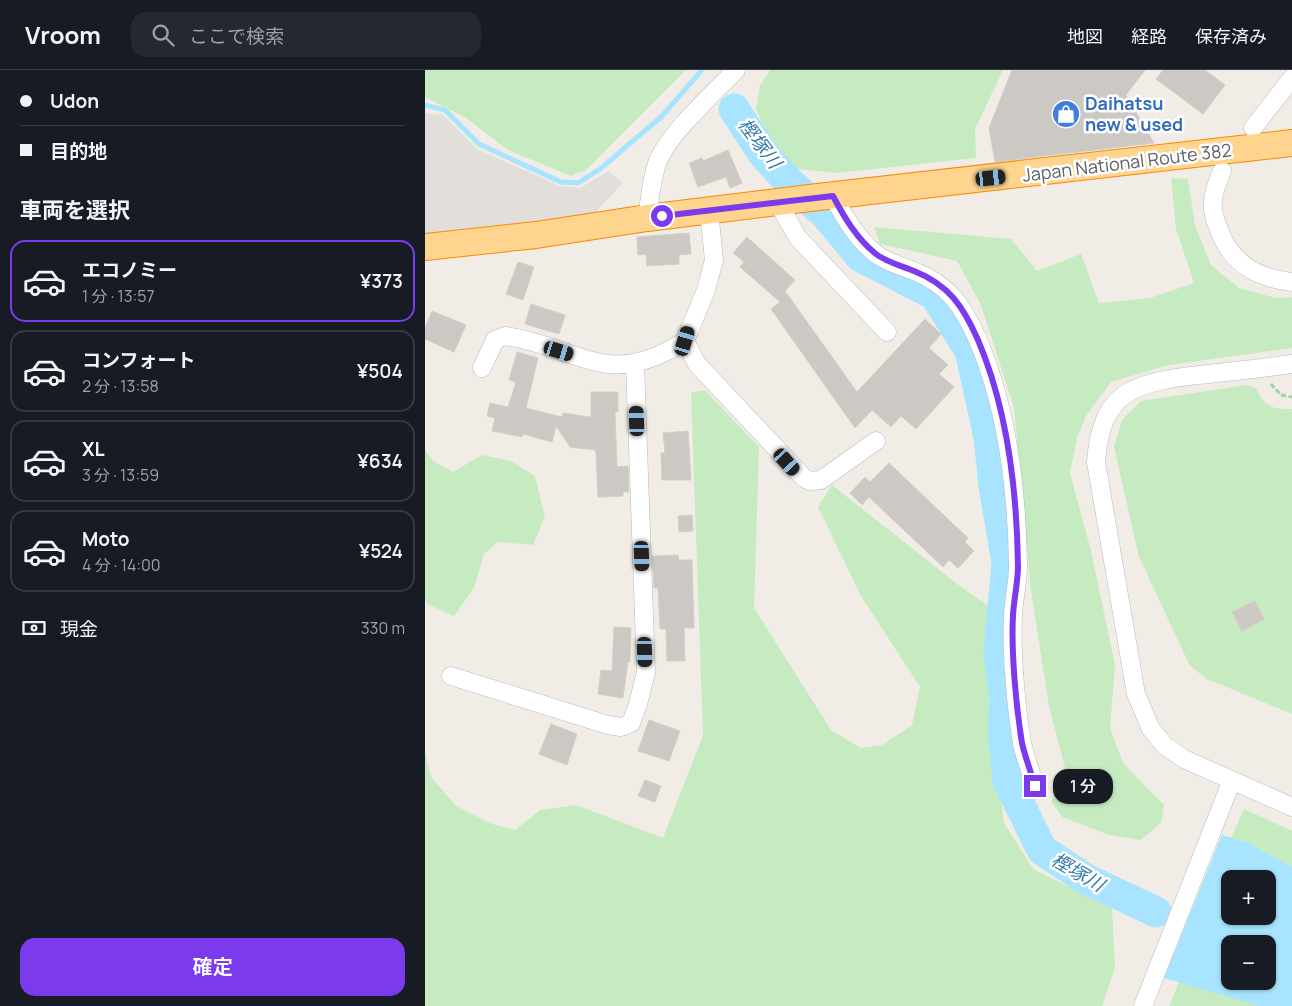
<!DOCTYPE html>
<html lang="ja">
<meta charset="utf-8">
<style>
:root{--surface:#171b24;--page:#242831;--text:#f1f3f6;--muted:#9ea1a6;--line:#363941;--accent:#7c3aed}
body{margin:0;font-family:Manrope,"Noto Sans JP",sans-serif;background:var(--page);color:var(--text);height:100vh;display:flex;flex-direction:column;font-size:19px;white-space:nowrap}
*{box-sizing:border-box;margin:0}
p{font-size:16px;color:var(--muted)}
.icon{flex:none;width:28px;height:28px;fill:none;stroke:currentColor;stroke-width:2;stroke-linecap:round;stroke-linejoin:round}
.map{position:relative;flex:1;overflow:hidden}
.sheet{display:flex;flex-direction:column;background:var(--surface);width:425px}
.sheet>*{flex:none}
.guide{display:grid;align-content:center;height:110px;padding:0 20px;background:var(--surface)}
.tools{position:absolute;left:796px;top:800px;display:grid;gap:10px}
.tools a{display:grid;place-items:center;width:55px;height:55px;border-radius:10px;background:var(--surface);box-shadow:0 1px 4px #0004;font-size:25px}
.end{position:absolute;width:22px;height:22px;margin:-11px;border:6px solid #7c3aed;background:#fff;box-shadow:0 0 0 2px #fff}
.from{border-radius:50%}
.bubble{position:absolute;height:35px;border-radius:15px;background:var(--surface);box-shadow:0 1px 4px #0004;font-size:16px;font-weight:600;line-height:35px;text-align:center}
.car{position:absolute;width:15px;height:30px;margin:-15px -8px;border-radius:6px;box-shadow:0 0 4px 1px #0007;background:linear-gradient(#222 24%,#8ab4d8 0 40%,#222 0 76%,#8ab4d8 0 86%,#222 0)}
.guide b{display:flex;align-items:center;gap:18px;height:48px;font-size:19px}
.guide b+b{border-top:1px solid var(--line)}
.guide i{width:12px;height:12px;background:var(--text)}
ul{padding:0;list-style:none}
li{display:flex;align-items:center;gap:15px;height:82px;margin:0 10px 8px;padding:0 10px;border:2px solid var(--line);border-radius:15px}
li div{flex:1}
li b{display:block;font-size:19px}
li em{font-style:normal;font-weight:600}
li.current{border-color:var(--accent)}
li>.icon{width:45px;height:45px;stroke-width:1.5}
h2{padding:0 20px;font-size:22px;line-height:60px}
.pay{display:flex;align-items:center;gap:12px;height:55px;padding:0 20px;font-size:19px}
.pay p{margin-inline-start:auto}
.primary-button{display:flex;gap:10px;margin-top:auto;padding:10px 20px}
.primary-button a{flex:1;height:58px;border-radius:15px;background:var(--accent);color:#fff;font-size:20px;font-weight:600;line-height:58px;text-align:center}
header{display:flex;align-items:center;gap:30px;box-sizing:border-box;height:70px;padding:0 25px;background:var(--surface);border-bottom:1px solid var(--line)}
header strong{font-size:24px}
nav{display:flex;gap:28px;margin-inline-start:auto;font-size:18px}
.search{width:350px;height:45px;background:var(--page);display:flex;align-items:center;gap:12px;box-sizing:border-box;padding:0 18px;border-radius:15px;color:var(--muted);font-size:19px}
main{display:flex;flex:1;min-height:0}
.map>svg:first-child{display:block}
.industrial{fill:#e2dfda}
.green{fill:#c6ebc1}
.water{fill:#a8e4ff;fill-rule:evenodd}
.lines{fill:none;stroke-linecap:round;stroke-linejoin:round}
.stream{stroke:#a8e4ff;stroke-width:5}
.river{stroke:#a8e4ff;stroke-width:31}
.building{fill:#ccc8c3;stroke:#d7cec4}
.minor-casing{stroke:#b6babe;stroke-width:19}
.highway-casing{stroke:#f78a00;stroke-width:28}
.path{stroke:#9cd4a5;stroke-width:3;stroke-dasharray:5 2.5;stroke-linecap:butt}
.minor{stroke:#fff;stroke-width:18}
.highway{stroke:#ffd48f;stroke-width:26}
.route{stroke:#7c3aed;stroke-width:6}
.labels{text-anchor:middle;stroke-width:5;stroke-linejoin:round;paint-order:stroke}
.shop-label{font-size:18px;font-weight:bold;fill:#366cbe;stroke:#fff;text-anchor:start}
.street-label{font-size:18px;fill:#5d6368;stroke:#fff}
.water-label{font-size:19px;font-style:italic;fill:#357caa;stroke:#fff}
</style>
<header>
<strong>Vroom</strong>
<div class="search"><svg class="icon" aria-label="search" viewBox="0 0 24 24"><circle cx="10" cy="10" r="6"/><path d="M15 15l6 6"/></svg>ここで検索</div>
<nav><a>地図</a><a>経路</a><a>保存済み</a></nav>
</header>
<main>
<section class="sheet">
<div class="guide">
<b><i class="from"></i>Udon</b>
<b><i></i>目的地</b>
</div>
<h2>車両を選択</h2>
<ul>
<li class="current"><svg class="icon" aria-label="car" viewBox="0 0 24 24"><path d="M5 17H2v-5l4-1 3-4h7l3 4 3 1v5h-3M9 17h6M6 11h13"/><circle cx="7" cy="17" r="2"/><circle cx="17" cy="17" r="2"/></svg><div><b>エコノミー</b><p>1 分 · 13:57</p></div><em>¥373</em></li>
<li><svg class="icon" aria-label="car" viewBox="0 0 24 24"><path d="M5 17H2v-5l4-1 3-4h7l3 4 3 1v5h-3M9 17h6M6 11h13"/><circle cx="7" cy="17" r="2"/><circle cx="17" cy="17" r="2"/></svg><div><b>コンフォート</b><p>2 分 · 13:58</p></div><em>¥504</em></li>
<li><svg class="icon" aria-label="car" viewBox="0 0 24 24"><path d="M5 17H2v-5l4-1 3-4h7l3 4 3 1v5h-3M9 17h6M6 11h13"/><circle cx="7" cy="17" r="2"/><circle cx="17" cy="17" r="2"/></svg><div><b>XL</b><p>3 分 · 13:59</p></div><em>¥634</em></li>
<li><svg class="icon" aria-label="car" viewBox="0 0 24 24"><path d="M5 17H2v-5l4-1 3-4h7l3 4 3 1v5h-3M9 17h6M6 11h13"/><circle cx="7" cy="17" r="2"/><circle cx="17" cy="17" r="2"/></svg><div><b>Moto</b><p>4 分 · 14:00</p></div><em>¥524</em></li>
</ul>
<div class="pay"><svg class="icon" aria-label="cash" viewBox="0 0 24 24"><path d="M3 7h18v10H3z"/><circle cx="12" cy="12" r="2"/></svg>現金<p>330 m</p></div>
<div class="primary-button"><a>確定</a></div>
</section>
<div class="map">
<svg width="867" height="936" viewBox="0 0 867 936">
<rect width="100%" height="100%" fill="#f1ede6"/>
<path class="industrial" d="M0,43L18,45L52,79L135,116L155,118L184,101L198,113L162,151L0,172Z"/>
<path class="green" d="M0,0H261L161,100L146,106L83,80L41,48L0,27Z
M345,0H578L550,59L551,88L412,103L373,99L347,79L331,39L335,16Z
M746,108L763,109L770,155L786,195L814,218L851,228L867,227V278L744,295L686,312L661,346L652,368L645,403L666,481L690,595L685,658L698,693L739,735L736,753L716,770L684,765L637,747L626,731L642,706L624,636L606,521L589,338L556,235L532,191L455,174L449,157L586,169L612,201L656,184L674,233L725,228L769,213L751,159Z
M821,315L831,318C839,337 847,339 867,339V644L782,609L765,596L714,487L689,377L697,350L716,331Z
M280,320L334,377L329,538L406,660L436,678L457,675L487,655L495,617L436,526L393,437L407,415L531,513L563,536L565,649L579,753L608,799L687,838L690,898L677,936H0V682L6,707L31,736L67,754L90,760L115,740L151,735L238,768L278,665L266,323Z
M0,380L8,391L28,402L57,385L86,391L110,406L120,447L108,475L73,472L59,484L49,518L29,546L4,535L0,530Z
M819,739L867,761V797L823,773L806,768Z
M754,912L828,933L834,936H744Z"/>
<path class="water" d="M797,765L823,773L867,797V936H834L739,908ZM805,809H842V846H805ZM805,874H842V911H805Z"/>
<g class="lines">
<path class="stream" d="M0,35L20,40L54,74L136,112L153,113L175,99L236,47L277,0"/>
<path class="river" d="M309,39L339,85L365,113L401,145L436,187L510,225L545,281L564,367L569,416L582,492L574,582L580,628L578,657L583,711L617,780L661,809L731,842"/>
</g>
<path class="building" d="M587,0H720L701,25L729,73L570,92L564,58Z
M738,0H780L800,15L778,44L731,9Z
M303,80L317,113L305,118L301,107L273,117L264,93L277,88L278,91Z
M264,163L266,184L254,185V194L222,196L221,184L213,185L212,167Z
M322,167L370,210L360,221L432,322L500,249L516,264L504,278L523,295L514,304L529,317L491,359L476,346L466,357L447,340L430,358L346,239L355,232L315,197L319,192L308,183Z
M93,192L109,197L98,230L81,224Z
M106,234L140,245L134,264L100,254Z
M7,241L41,255L29,282L0,269V258Z
M92,282L113,288L101,338L137,347L138,343L166,347V322H193V342H190L192,397L203,396L204,422H198V426L173,427L171,383L170,380L145,377L131,356L127,372L98,364L97,367L67,361L70,348L62,346L65,333L83,337L91,312L84,310Z
M263,361L266,410H237L236,383H240L238,363Z
M464,393L543,468L540,472L549,481L533,498L524,490L518,497L444,427L437,435L425,423L440,407L445,412Z
M267,445L268,461L254,462L253,446Z
M253,485L254,490H267L269,558H259L260,591H242L241,559H235L233,518H229L227,486Z
M830,531L839,549L817,561L807,542Z
M189,557L206,558L205,592H203L198,628L173,624L176,600L187,601Z
M224,650L255,661L244,691L213,681Z
M126,654L152,664L142,695L114,684Z
M220,710L236,716L230,732L213,726Z"/>
<g class="lines">
<defs>
<path id="minor" d="M828,58L867,8
M797,101C793,110 789,120 788,131C787,139 790,150 793,157C805,193 831,208 867,212
M408,126C419,147 432,169 451,184C461,192 477,196 489,201C524,215 538,236 553,270C582,338 592,422 593,496C593,512 589,528 588,545C586,582 591,636 597,673C600,687 606,702 610,716
M353,133L373,168L462,262
M284,141L289,190L281,220L260,271L272,294L379,408L385,411L396,410L451,371
M222,148C225,130 226,109 233,91C245,62 288,24 311,0
M867,294C839,298 811,301 783,304C757,307 728,309 704,322C679,336 673,366 671,392L711,624L726,659L740,676L759,689L867,737
M57,298L70,270L80,266C156,277 181,321 260,271
M26,606L183,655L196,657L206,653L213,634L221,602L210,293
M718,936L807,710"/>
<path id="highway" d="M0,177L111,165L222,148L393,127L867,73"/>
</defs>
<use href="#minor" class="minor-casing"/>
<use href="#highway" class="highway-casing"/>
<path class="path" d="M846,314L856,325L867,327"/>
<use href="#minor" class="minor"/>
<use href="#highway" class="highway"/>
</g>
<g class="lines">
<path class="route" d="M237,146L408,126C419,147 432,169 451,184C461,192 477,196 489,201C524,215 538,236 553,270C582,338 592,422 593,496C593,512 589,528 588,545C586,582 591,636 597,673C600,687 606,702 610,716"/>
</g>
<defs>
<symbol id="shop-disc" viewBox="-11 -11 22 22"><circle r="9.5" fill="#3f7fe0" stroke="#fff"/><path d="M-5-2.5h2.3a2.7 3.5 0 0 1 5.4 0H5L5.5 6h-11ZM-1.5-2.5h3a1.5 2.3 0 0 0-3 0Z" fill="#fff"/></symbol>
</defs>
<g fill-rule="evenodd">
<use href="#shop-disc" x="625" y="28" width="32" height="32"/>
</g>
<g class="labels">
<g class="shop-label">
<text x="660" y="40">Daihatsu<tspan x="660" dy="21">new &amp; used</tspan></text>
</g>
<g class="street-label">
<text transform="translate(702 93) rotate(-7)" y="6">Japan National Route 382</text>
</g>
<g class="water-label">
<text transform="translate(335 73) rotate(53)" y="7">樫塚川</text>
<text transform="translate(653 802) rotate(30)" y="7">樫塚川</text>
</g>
</g>
</svg>
<div class="tools">
<a>+</a>
<a>−</a>
</div>
<i class="end from" style="left:237px;top:146px"></i>
<i class="end" style="left:610px;top:716px"></i>
<div class="bubble" style="left:628px;top:699px;width:60px">1 分</div>
<i class="car" style="left:566px;top:108px;rotate:84deg"></i>
<i class="car" style="left:260px;top:271px;rotate:17deg"></i>
<i class="car" style="left:134px;top:281px;rotate:107deg"></i>
<i class="car" style="left:212px;top:351px;rotate:358deg"></i>
<i class="car" style="left:362px;top:392px;rotate:138deg"></i>
<i class="car" style="left:217px;top:486px;rotate:178deg"></i>
<i class="car" style="left:220px;top:582px;rotate:178deg"></i>
</div>
</main>
